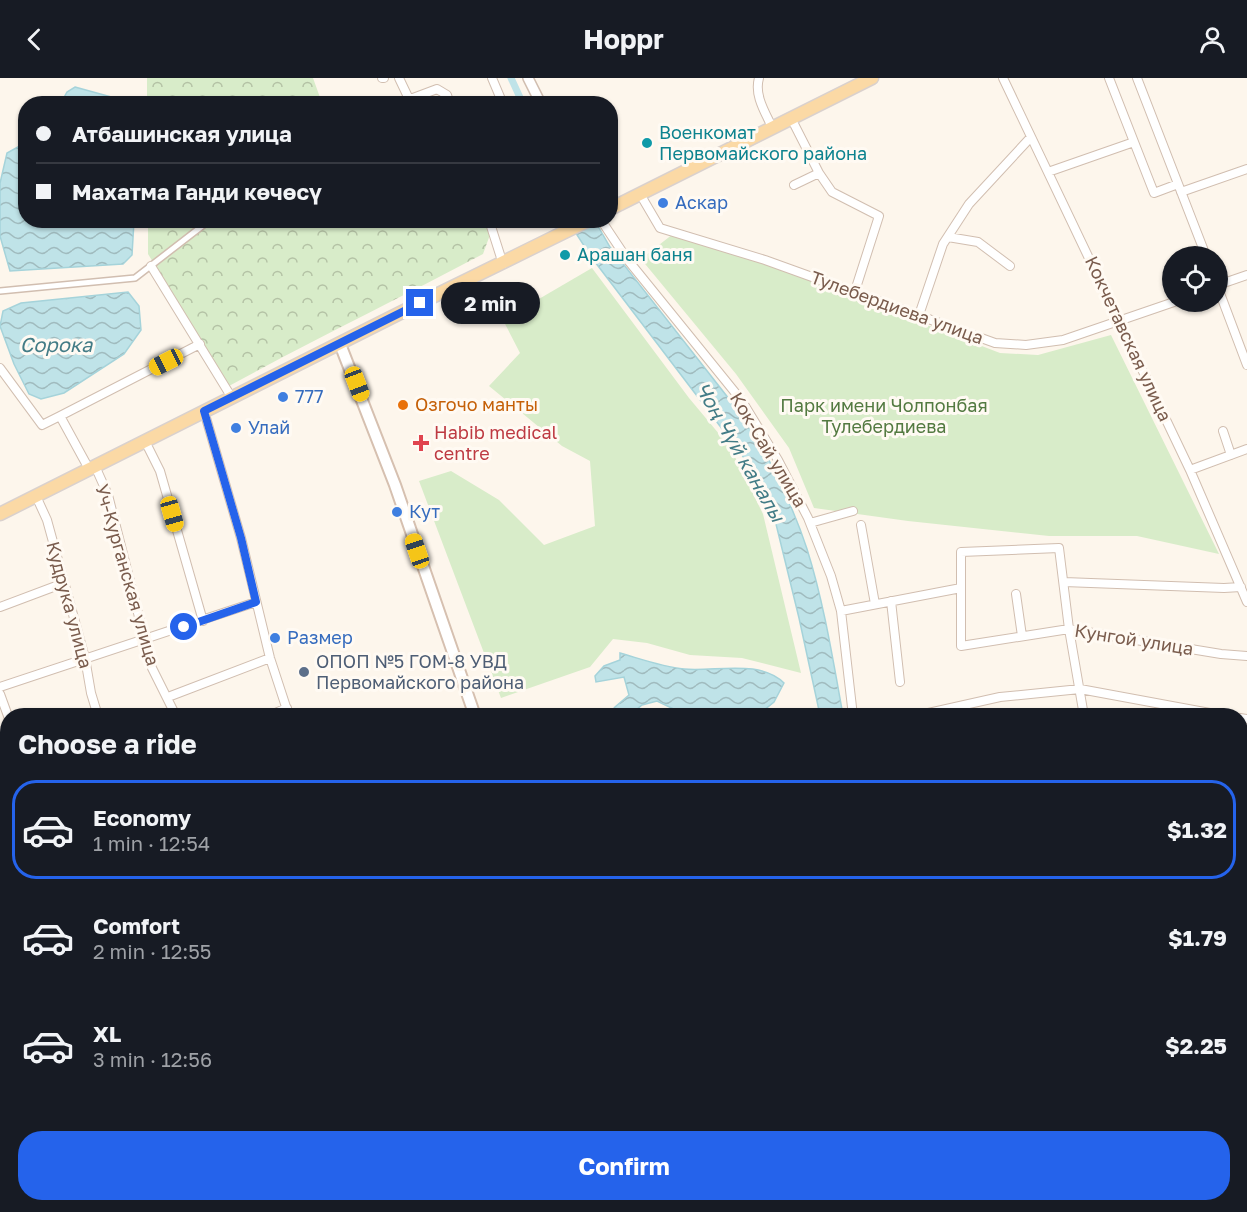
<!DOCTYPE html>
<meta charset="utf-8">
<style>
:root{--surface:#171b24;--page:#20242c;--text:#f1f3f6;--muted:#9ea1a6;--line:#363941;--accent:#2563eb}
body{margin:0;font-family:"Golos Text",sans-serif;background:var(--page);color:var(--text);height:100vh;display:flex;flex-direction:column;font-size:22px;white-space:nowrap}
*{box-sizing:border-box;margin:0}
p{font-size:20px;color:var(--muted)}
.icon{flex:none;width:33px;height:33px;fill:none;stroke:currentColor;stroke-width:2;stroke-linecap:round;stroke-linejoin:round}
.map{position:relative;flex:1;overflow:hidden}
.panel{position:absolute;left:0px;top:630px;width:1248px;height:504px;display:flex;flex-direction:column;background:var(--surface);border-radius:24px 24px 0 0;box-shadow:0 2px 4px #0004}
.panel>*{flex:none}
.banner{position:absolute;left:18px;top:18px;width:600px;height:132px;border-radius:24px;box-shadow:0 2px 4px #0004;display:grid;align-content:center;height:132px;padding:0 18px;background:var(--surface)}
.buttons{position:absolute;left:1162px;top:168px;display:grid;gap:12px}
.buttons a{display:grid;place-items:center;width:66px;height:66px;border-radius:50%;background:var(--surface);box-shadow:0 2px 4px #0004;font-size:30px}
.end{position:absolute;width:27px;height:27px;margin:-14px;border:8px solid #2563eb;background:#fff;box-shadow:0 0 0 3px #fff}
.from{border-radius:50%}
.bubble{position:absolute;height:42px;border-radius:21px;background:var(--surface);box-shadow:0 2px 4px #0004;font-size:20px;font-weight:700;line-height:42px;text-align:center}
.car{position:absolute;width:18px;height:36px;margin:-18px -9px;border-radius:8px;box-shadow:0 0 4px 2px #0007;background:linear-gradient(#f5c518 24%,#345 0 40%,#f5c518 0 76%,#345 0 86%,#f5c518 0)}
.banner b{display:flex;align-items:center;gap:21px;height:57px;font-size:22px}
.banner b+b{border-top:2px solid var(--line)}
.banner i{width:15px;height:15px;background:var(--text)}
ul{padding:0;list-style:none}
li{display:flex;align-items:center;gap:18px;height:99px;margin:0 12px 9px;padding:0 6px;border:3px solid transparent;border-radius:24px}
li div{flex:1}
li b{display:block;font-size:22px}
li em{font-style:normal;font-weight:700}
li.selected{border-color:var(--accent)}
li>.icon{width:54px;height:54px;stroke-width:1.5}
h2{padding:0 18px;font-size:27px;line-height:72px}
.primary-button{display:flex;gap:12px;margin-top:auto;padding:12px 18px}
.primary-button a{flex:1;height:69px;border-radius:24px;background:var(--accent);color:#fff;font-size:24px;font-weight:700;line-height:69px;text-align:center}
header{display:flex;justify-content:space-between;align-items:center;height:78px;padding:0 18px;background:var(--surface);font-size:27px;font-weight:700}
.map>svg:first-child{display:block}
.grass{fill:url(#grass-dots)}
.forest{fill:url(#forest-crowns)}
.park{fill:#d8ecc9}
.water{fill:url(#water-waves);stroke:#a5d3da;stroke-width:1.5}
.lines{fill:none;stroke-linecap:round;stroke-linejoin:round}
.canal{stroke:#bfe3e8;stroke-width:7}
.pedestrian-casing{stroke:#d1beb0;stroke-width:8}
.minor-casing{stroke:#d1beb0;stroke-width:10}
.tertiary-casing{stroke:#d1beb0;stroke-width:12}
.secondary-casing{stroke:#d6c0b0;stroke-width:14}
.primary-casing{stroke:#dad1cd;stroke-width:15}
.pedestrian{stroke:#fff;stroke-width:5}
.minor{stroke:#fff;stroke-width:8}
.tertiary{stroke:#fff;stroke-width:9}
.secondary{stroke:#fff;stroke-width:10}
.primary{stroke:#fbd9a5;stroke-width:12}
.route{stroke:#2563eb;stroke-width:8}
.culture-dot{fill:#0f9aa8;stroke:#fffaf3;stroke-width:2}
.shop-dot{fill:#3f7fe0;stroke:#fffaf3;stroke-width:2}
.food-dot{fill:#e8710a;stroke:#fffaf3;stroke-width:2}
.health-dot{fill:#e0444e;stroke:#fffaf3;stroke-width:2}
.service-dot{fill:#5c6f8a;stroke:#fffaf3;stroke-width:2}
.labels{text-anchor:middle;stroke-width:6;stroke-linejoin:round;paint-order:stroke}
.culture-label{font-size:18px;fill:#0d838f;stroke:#fffaf3;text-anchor:start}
.shop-label{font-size:18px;fill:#366cbe;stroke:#fffaf3;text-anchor:start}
.street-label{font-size:18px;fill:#7a5c4d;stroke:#fffaf3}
.food-label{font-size:18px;fill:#c56008;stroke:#fffaf3;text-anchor:start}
.park-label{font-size:18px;fill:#537a41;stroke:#fffaf3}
.health-label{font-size:18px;fill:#be3a42;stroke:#fffaf3;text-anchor:start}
.service-label{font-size:18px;fill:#4e5e75;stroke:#fffaf3;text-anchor:start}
.water-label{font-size:20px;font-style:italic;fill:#437c86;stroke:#fffaf3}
</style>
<header><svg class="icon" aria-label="back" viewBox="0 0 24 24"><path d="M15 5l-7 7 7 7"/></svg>Hoppr<svg class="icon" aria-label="person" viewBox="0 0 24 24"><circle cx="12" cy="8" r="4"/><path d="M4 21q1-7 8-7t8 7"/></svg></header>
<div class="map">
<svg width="1247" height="1134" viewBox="0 0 1247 1134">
<defs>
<pattern id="grass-dots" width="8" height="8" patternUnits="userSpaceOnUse" patternTransform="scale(1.5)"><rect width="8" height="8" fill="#d8ecc9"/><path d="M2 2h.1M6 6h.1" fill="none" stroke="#b4c2a5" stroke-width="1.8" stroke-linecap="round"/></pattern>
<pattern id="forest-crowns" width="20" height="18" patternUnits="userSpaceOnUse" patternTransform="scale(1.5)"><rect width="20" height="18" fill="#d8ecc9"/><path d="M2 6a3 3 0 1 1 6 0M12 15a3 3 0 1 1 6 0" fill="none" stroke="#b4c2a5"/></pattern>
<pattern id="water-waves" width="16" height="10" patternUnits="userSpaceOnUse" patternTransform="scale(1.5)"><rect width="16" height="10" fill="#bfe3e8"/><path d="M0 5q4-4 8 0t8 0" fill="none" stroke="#a0bbbe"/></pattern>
</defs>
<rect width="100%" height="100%" fill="#fdf6ec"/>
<path class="grass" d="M1247,898V1134H1158L1155,1127L1240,1126V900Z"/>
<path class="forest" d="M147,0H313L322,25H147Z
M148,143H495L483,176C398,221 313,262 229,308L148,176Z
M841,1126H1008L1012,1134H831Z
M1059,1127H1130L1134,1134H1063Z"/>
<path class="park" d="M673,156L755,181L1000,275L1038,277L1111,257L1219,476L1137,458H1049L908,443L814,430L789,370L736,296L641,181Z
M592,190L689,320L730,369L763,436L801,595L742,580L690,577L647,565L613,561L590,589L501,620L419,403L451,393L499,422L544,467L595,448L590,383L562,368L489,308L520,275L503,242Z"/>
<path class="water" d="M75,9L133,25H61L67,14Z
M25,65L26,142L134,143L132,177L123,186L10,193L0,158V105L7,75Z
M568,143H595L610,169L751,349C773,388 793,428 807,471C824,525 833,582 843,637H820L799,540L776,446L766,420L742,377L592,180Z
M128,214L139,228L141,252L124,276L64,315L41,321L29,316L14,286L0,248L3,233L21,225Z
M620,575C641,581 663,589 684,591C715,594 760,581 784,605L774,624L758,637H686L657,623L642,627L630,637H608L615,629L629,617L624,599L596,604L595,598L604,588L620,582Z"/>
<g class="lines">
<path class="canal" d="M511,0L523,26"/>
<defs>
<path id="pedestrian" d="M0,213L135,200L210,142"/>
<path id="minor" d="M382,0H384
M399,0L409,21
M492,0L503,26
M759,0C754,17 765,34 772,49
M1003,0L1190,392L1247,524
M1109,0L1154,115L1178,106
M1137,0L1206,178
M397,26L437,11L447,17L450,26
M791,40L819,95L794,107
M1048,94L1134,64
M819,95L832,114L879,138L854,216
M1181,114L1247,91
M640,116L660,150L765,182L995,265L1026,267L1063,262L1174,224
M489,142L503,186
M601,142L627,181L742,323L778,382L808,440L831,498L841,533L853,638
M948,159L978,164L1010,188
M151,188L232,320
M1218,207L1247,197
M1218,210L1247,287
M919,237L943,166L969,126L1031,59
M0,290L42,347L60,338
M204,333L241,460L270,580L289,638
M1223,353L1231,377
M145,363L160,393L203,543
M95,388L108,417L152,590L176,638
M89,391L60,338L200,266
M1190,392L1247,371
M36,418L47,442L85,580L91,615L98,638
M810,445L853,433
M861,447L875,526
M1064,504L1224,510L1241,509
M1016,516L1022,558
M891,523L900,604
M0,529L64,505
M841,533L961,510
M0,609L256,524
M0,616L8,638
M168,619L270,580
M268,638L287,630
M801,638L811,635L812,638
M915,638L1000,619L1080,611L1226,638
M1084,638L1069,551L1059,470L961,474V568L1069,551L1221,576L1247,578
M1240,640L1247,641
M1240,684L1247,682
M1240,718L1247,717
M0,766L8,763
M0,829L8,826
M0,900L8,897
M0,986L8,984
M0,1000L8,1015
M0,1041L8,1039
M0,1112L8,1110
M62,1126L66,1134
M235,1126L239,1134
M447,1126L457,1134
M724,1126L726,1134
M775,1126L777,1134
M1055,1126L1059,1134
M310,1134L322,1126
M384,1134L395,1126
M809,1134L820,1131"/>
<path id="tertiary" d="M528,0L541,26
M1240,795L1247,794
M149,1134L171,1126"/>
<path id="secondary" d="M340,266L395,407L475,638
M618,1126L620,1134"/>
<path id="primary" d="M610,131L872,0
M0,436L420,225L589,142"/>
</defs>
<use href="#pedestrian" class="pedestrian-casing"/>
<use href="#minor" class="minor-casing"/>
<use href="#tertiary" class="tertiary-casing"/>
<use href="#secondary" class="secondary-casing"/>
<use href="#primary" class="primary-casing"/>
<use href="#pedestrian" class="pedestrian"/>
<use href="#minor" class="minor"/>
<use href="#tertiary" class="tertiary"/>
<use href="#secondary" class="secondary"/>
<use href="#primary" class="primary"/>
</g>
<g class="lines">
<path class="route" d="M184,549L256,524L241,460L204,333L420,225"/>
</g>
<g class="culture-dot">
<circle cx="647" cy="65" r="6"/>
<circle cx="565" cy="177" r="6"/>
</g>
<g class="shop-dot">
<circle cx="663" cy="125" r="6"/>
<circle cx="283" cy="319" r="6"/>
<circle cx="236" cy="350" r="6"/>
<circle cx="397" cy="434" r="6"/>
<circle cx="275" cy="560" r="6"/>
</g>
<circle class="food-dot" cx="403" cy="327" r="6"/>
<path class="health-dot" d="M418 356h6v6h6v6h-6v6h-6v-6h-6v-6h6z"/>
<circle class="service-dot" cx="304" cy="594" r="6"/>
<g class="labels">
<g class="culture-label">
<text x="659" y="61">Военкомат<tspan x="659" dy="21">Первомайского района</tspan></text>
<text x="577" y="183">Арашан баня</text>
</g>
<g class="shop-label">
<text x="675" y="131">Аскар</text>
<text x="295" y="325">777</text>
<text x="248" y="356">Улай</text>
<text x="409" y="440">Кут</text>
<text x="287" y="566">Размер</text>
</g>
<g class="street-label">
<text transform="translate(897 230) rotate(20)" y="6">Тулебердиева улица</text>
<text transform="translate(1128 261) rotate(65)" y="6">Кокчетавская улица</text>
<text transform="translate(768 372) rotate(59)" y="6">Кок-Сай улица</text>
<text transform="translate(127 497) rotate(74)" y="6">Уч-Курганская улица</text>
<text transform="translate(69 527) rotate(75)" y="6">Кудрука улица</text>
<text transform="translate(1134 562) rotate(9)" y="6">Кунгой улица</text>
</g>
<g class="food-label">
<text x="415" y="333">Озгочо манты</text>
</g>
<g class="park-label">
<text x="884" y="334">Парк имени Чолпонбая<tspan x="884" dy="21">Тулебердиева</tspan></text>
</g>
<g class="health-label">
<text x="434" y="361">Habib medical<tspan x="434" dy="21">centre</tspan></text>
</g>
<g class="service-label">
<text x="316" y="590">ОПОП №5 ГОМ-8 УВД<tspan x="316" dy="21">Первомайского района</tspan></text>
</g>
<g class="water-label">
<text x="56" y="274">Сорока</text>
<text transform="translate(740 374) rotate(60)" y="7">Чоң Чүй каналы</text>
</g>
</g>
</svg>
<div class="buttons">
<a><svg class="icon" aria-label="locate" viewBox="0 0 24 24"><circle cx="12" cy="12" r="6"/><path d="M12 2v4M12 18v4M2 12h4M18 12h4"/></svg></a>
</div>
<i class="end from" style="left:184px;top:549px"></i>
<i class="end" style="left:420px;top:225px"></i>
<div class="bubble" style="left:441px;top:204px;width:99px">2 min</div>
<i class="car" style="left:166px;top:284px;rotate:243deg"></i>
<i class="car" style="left:357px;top:306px;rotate:159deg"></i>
<i class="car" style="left:172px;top:436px;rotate:164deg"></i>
<i class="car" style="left:417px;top:473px;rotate:341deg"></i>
<div class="banner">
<b><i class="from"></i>Атбашинская улица</b>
<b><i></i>Махатма Ганди көчөсү</b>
</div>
<section class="panel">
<h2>Choose a ride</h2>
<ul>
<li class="selected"><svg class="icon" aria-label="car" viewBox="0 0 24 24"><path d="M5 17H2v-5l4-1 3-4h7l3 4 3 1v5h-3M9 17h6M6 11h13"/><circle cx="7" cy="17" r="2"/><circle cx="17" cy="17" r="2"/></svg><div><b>Economy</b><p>1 min · 12:54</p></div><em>$1.32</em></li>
<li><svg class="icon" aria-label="car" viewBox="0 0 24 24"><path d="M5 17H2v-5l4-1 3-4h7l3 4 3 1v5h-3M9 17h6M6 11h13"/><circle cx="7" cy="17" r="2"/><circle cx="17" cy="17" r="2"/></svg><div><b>Comfort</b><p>2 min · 12:55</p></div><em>$1.79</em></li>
<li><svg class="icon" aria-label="car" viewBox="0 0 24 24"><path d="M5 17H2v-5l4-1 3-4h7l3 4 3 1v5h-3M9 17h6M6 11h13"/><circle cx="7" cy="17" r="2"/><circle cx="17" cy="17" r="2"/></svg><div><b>XL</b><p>3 min · 12:56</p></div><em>$2.25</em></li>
</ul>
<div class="primary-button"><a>Confirm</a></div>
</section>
</div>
